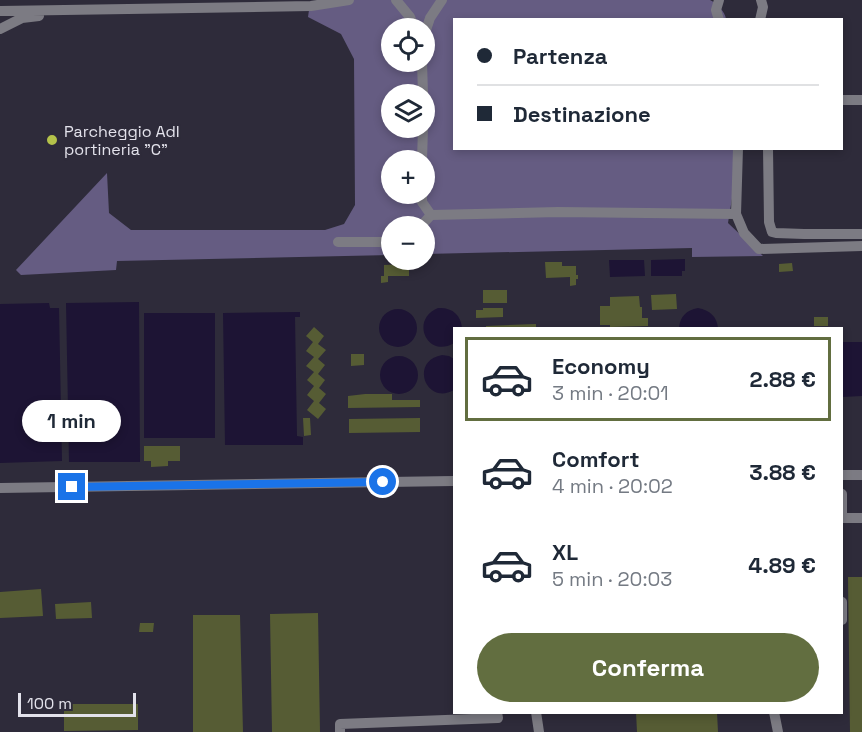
<!DOCTYPE html>
<html lang="it">
<meta charset="utf-8">
<style>
:root{--surface:#fff;--page:#f6f6f7;--text:#1f2937;--muted:#747a83;--line:#e0e1e3;--accent:#626e40}
body{margin:0;font-family:"Space Grotesk",sans-serif;background:var(--page);color:var(--text);height:100vh;display:flex;flex-direction:column;font-size:22px;white-space:nowrap}
*{box-sizing:border-box;margin:0}
p{font-size:20px;color:var(--muted)}
.icon{flex:none;width:33px;height:33px;fill:none;stroke:currentColor;stroke-width:2;stroke-linecap:round;stroke-linejoin:round}
.map{position:relative;flex:1;overflow:hidden}
.sheet{position:absolute;left:453px;top:327px;width:390px;height:387px;display:flex;flex-direction:column;background:var(--surface);border-radius:0px;box-shadow:0 3px 9px #0003}
.sheet>*{flex:none}
.top-card{position:absolute;left:453px;top:18px;width:390px;height:132px;border-radius:0px;box-shadow:0 3px 9px #0003;display:grid;align-content:center;height:132px;padding:0 24px;background:var(--surface)}
.tools{position:absolute;left:381px;top:18px;display:grid;gap:12px}
.tools a{display:grid;place-items:center;width:54px;height:54px;border-radius:50%;background:var(--surface);box-shadow:0 3px 9px #0003;font-size:30px}
.scale{position:absolute;left:18px;bottom:15px;width:118px;box-sizing:border-box;padding-left:6px;border:3px solid #e3e2eb;border-top:0;font-size:16px;line-height:21px;white-space:nowrap;color:#e3e2eb;-webkit-text-stroke:4px #2e2b3a;paint-order:stroke}
.end{position:absolute;width:27px;height:27px;margin:-14px;border:8px solid #1a73e8;background:#fff;box-shadow:0 0 0 3px #fff}
.from{border-radius:50%}
.bubble{position:absolute;height:42px;border-radius:21px;background:var(--surface);box-shadow:0 3px 9px #0003;font-size:20px;font-weight:800;line-height:42px;text-align:center}
.top-card b{display:flex;align-items:center;gap:21px;height:57px;font-size:22px}
.top-card b+b{border-top:2px solid var(--line)}
.top-card i{width:15px;height:15px;background:var(--text)}
ul{padding:10px 0 0;list-style:none}
li{display:flex;align-items:center;gap:18px;height:84px;margin:0 12px 9px;padding:0 12px;border:3px solid transparent;border-radius:0px}
li div{flex:1}
li b{display:block;font-size:22px}
li em{font-style:normal;font-weight:800}
li.active{border-color:var(--accent)}
li>.icon{width:54px;height:54px;stroke-width:1.5}
.cta{display:flex;gap:12px;margin-top:auto;padding:12px 24px}
.cta a{flex:1;height:69px;border-radius:36px;background:var(--accent);color:#fff;font-size:24px;font-weight:800;line-height:69px;text-align:center}
.map>svg:first-child{display:block}
.forest{fill:#655c82;fill-rule:evenodd}
.water{fill:#1d1434}
.building{fill:#565c34}
.lines{fill:none;stroke-linecap:round;stroke-linejoin:round}
.minor{stroke:#7c7b83;stroke-width:10}
.route{stroke:#1a73e8;stroke-width:8}
.poi-dot{fill:#b4c24a;stroke:#2e2b3a;stroke-width:2}
.labels{text-anchor:middle;stroke-width:4.5;stroke-linejoin:round;paint-order:stroke}
.poi-label{font-size:16px;fill:#e3e2eb;stroke:#2e2b3a;text-anchor:start}
</style>
<div class="map">
<svg width="862" height="732" viewBox="0 0 862 732">
<rect width="100%" height="100%" fill="#2e2b3a"/>
<path class="forest" d="M353,0H710C717,3 725,12 726,19L454,20V148L736,149V174L728,223L763,256L692,257V248L425,254L424,226H392L391,255L117,261L116,270L21,275L16,270L107,173L109,213L131,230H325L344,224L355,205L354,59L341,34L308,17L309,10ZM392,28H424V62H392ZM392,94H424V128H392ZM392,160H424V194H392Z"/>
<path class="water" d="M685,259V271H682V276H651V260Z
M609,260H644L645,276L610,277Z
M139,302L140,462H69L66,303Z
M49,303L50,308H59L62,461L0,463V304Z
M438,308C452,307 461,315 462,328H454V343C428,359 409,320 438,308Z
M698,308C710,310 717,317 718,328H679C680,317 686,310 698,308Z
M379 328a19 19 0 1 1 38 0a19 19 0 1 1-38 0Z
M300,312V317H295L297,436L303,437V445H225L223,313Z
M144,313H215V438H144Z
M842,342H862V396L842,397Z
M442,355L449,356L454,359V390C426,406 409,361 442,355Z
M380 375a19 19 0 1 1 38 0a19 19 0 1 1-38 0Z"/>
<path class="building" d="M545,262H562V266H576V275H578V279H576V285L570,286V277L546,278Z
M792,263L793,271L779,272V264Z
M409,264V276H388V282L381,283V276H384V265Z
M483,290H507V303H483Z
M676,294L677,309L652,310L651,295Z
M639,296L640,307H642V318H648V326L610,327V325H600V306H610V297Z
M483,308H503V317L476,318V310H483Z
M814,317H828V326H814Z
M536,324V328H486V326Z
M314,327L324,336L318,344L326,350L318,359L325,365L318,374L325,380L319,388L326,394L319,403L326,409L318,419L307,410L314,401L307,395L314,386L307,380L314,372L306,366L314,357L306,351L313,342L306,336Z
M351,354H364V365L351,366Z
M365,394H392V400H420V407L348,408V396Z
M303,418H310L311,435L304,436Z
M420,418V432L349,433V419Z
M144,446H180V461H168V466L151,467V461H144Z
M848,577H862V732H850Z
M41,589L43,616L0,618V592Z
M91,602L92,618L56,619L55,604Z
M318,613L320,732H272L270,614Z
M193,615H240L243,732H193Z
M140,623H154L153,632H139Z
M64,704H138V730L64,731Z
M636,712H717L718,732H637Z"/>
<g class="lines">
<path class="minor" d="M396,0L410,17L414,28
M719,0L716,10L719,20
M0,11L311,6L349,0
M760,20L763,7L761,0
M0,29L22,18L39,16
M424,36L430,18L442,0
M422,62L423,94
M842,100H862
M738,148L736,214L744,233L759,249L862,246
M768,148L769,222L772,232L776,233L804,234H862
M422,160L423,128
M422,194V202L431,215L558,212L736,214
M421,226L431,215
M338,242H392
M842,475H862
M0,488L454,481
M842,494V514
M842,518H862
M842,602V620
M536,712L539,732
M774,712L778,732
M340,732V724L498,718L497,712"/>
</g>
<g class="lines">
<path class="route" d="M72,487L383,482"/>
</g>
<circle class="poi-dot" cx="52" cy="140" r="6"/>
<g class="labels">
<g class="poi-label">
<text x="64" y="137">Parcheggio AdI<tspan x="64" dy="18">portineria "C"</tspan></text>
</g>
</g>
</svg>
<div class="tools">
<a><svg class="icon" aria-label="locate" viewBox="0 0 24 24"><circle cx="12" cy="12" r="6"/><path d="M12 2v4M12 18v4M2 12h4M18 12h4"/></svg></a>
<a><svg class="icon" aria-label="layers" viewBox="0 0 24 24"><path d="M12 4l9 5-9 5-9-5zM3 14l9 5 9-5"/></svg></a>
<a>+</a>
<a>−</a>
</div>
<div class="scale">100 m</div>
<i class="end from" style="left:383px;top:482px"></i>
<i class="end" style="left:72px;top:487px"></i>
<div class="bubble" style="left:22px;top:400px;width:99px">1 min</div>
<div class="top-card">
<b><i class="from"></i>Partenza</b>
<b><i></i>Destinazione</b>
</div>
<section class="sheet">
<ul>
<li class="active"><svg class="icon" aria-label="car" viewBox="0 0 24 24"><path d="M5 17H2v-5l4-1 3-4h7l3 4 3 1v5h-3M9 17h6M6 11h13"/><circle cx="7" cy="17" r="2"/><circle cx="17" cy="17" r="2"/></svg><div><b>Economy</b><p>3 min · 20:01</p></div><em>2.88 €</em></li>
<li><svg class="icon" aria-label="car" viewBox="0 0 24 24"><path d="M5 17H2v-5l4-1 3-4h7l3 4 3 1v5h-3M9 17h6M6 11h13"/><circle cx="7" cy="17" r="2"/><circle cx="17" cy="17" r="2"/></svg><div><b>Comfort</b><p>4 min · 20:02</p></div><em>3.88 €</em></li>
<li><svg class="icon" aria-label="car" viewBox="0 0 24 24"><path d="M5 17H2v-5l4-1 3-4h7l3 4 3 1v5h-3M9 17h6M6 11h13"/><circle cx="7" cy="17" r="2"/><circle cx="17" cy="17" r="2"/></svg><div><b>XL</b><p>5 min · 20:03</p></div><em>4.89 €</em></li>
</ul>
<div class="cta"><a>Conferma</a></div>
</section>
</div>
